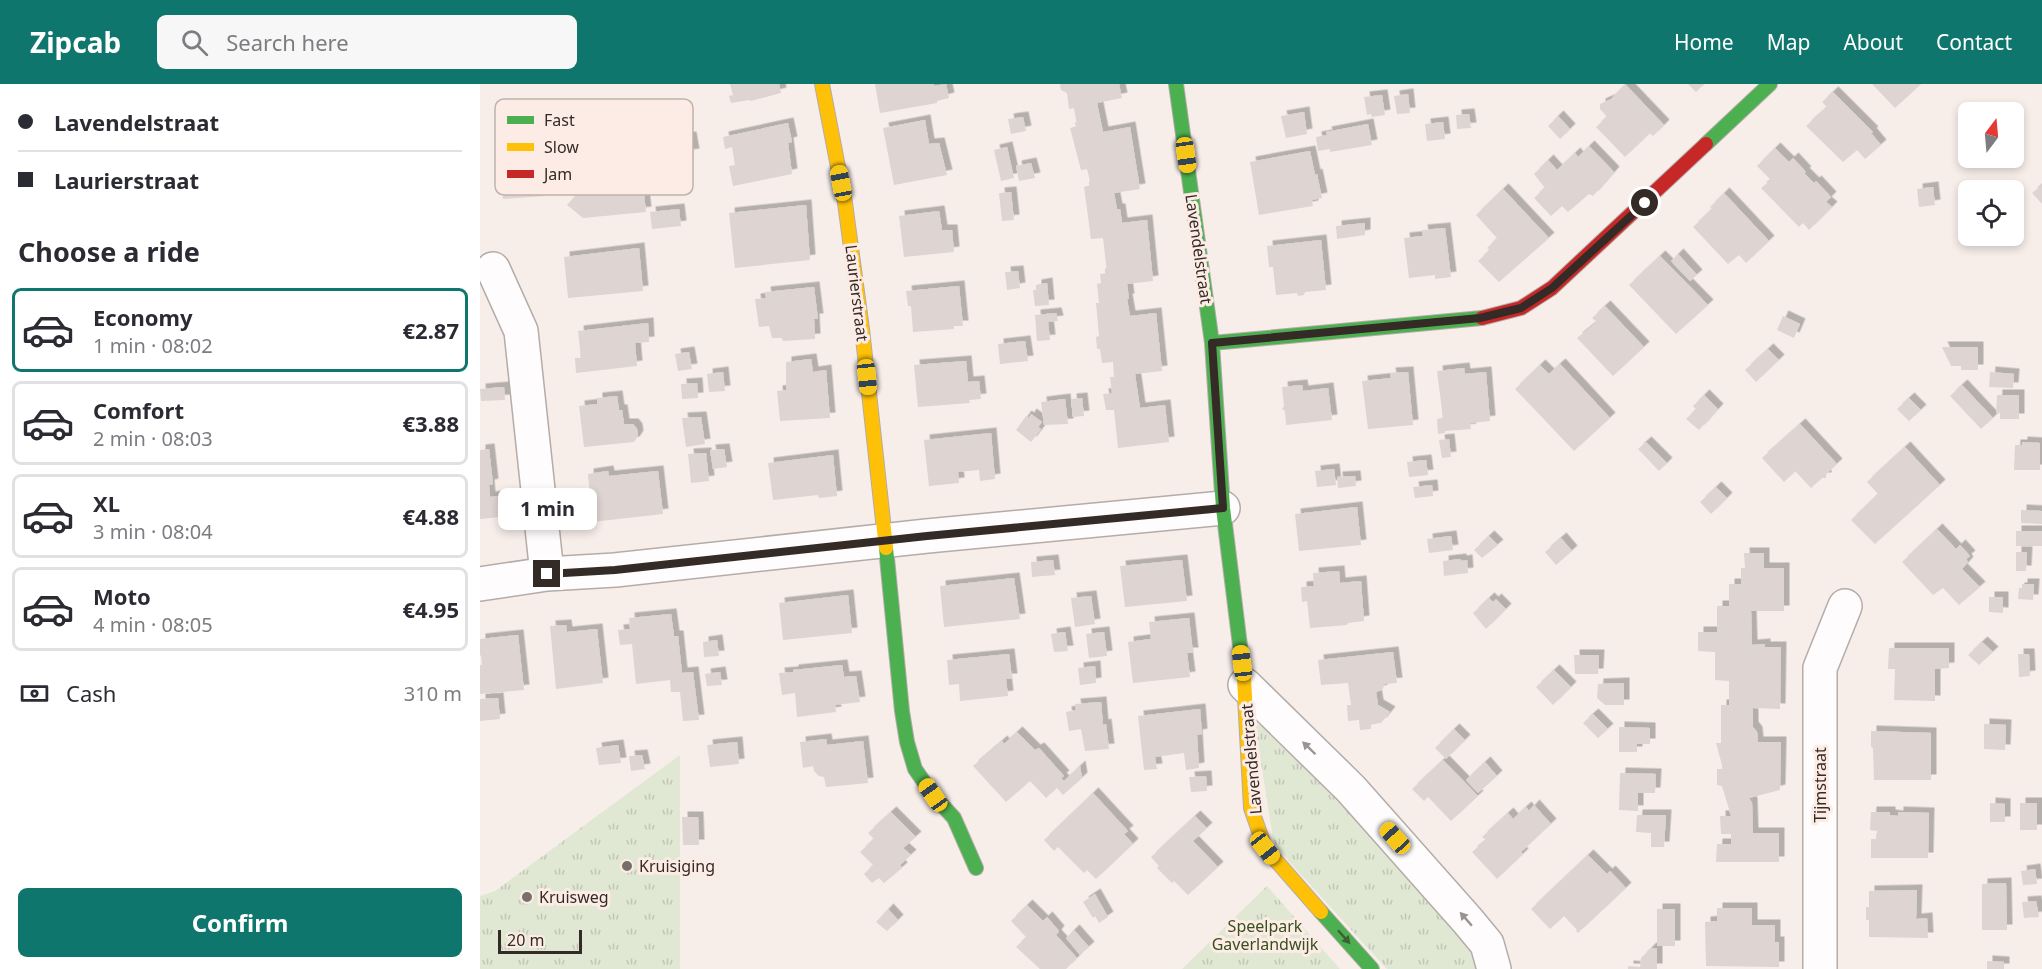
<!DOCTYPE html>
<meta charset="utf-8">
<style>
:root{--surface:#fff;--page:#f7f7f7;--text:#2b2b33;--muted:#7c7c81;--line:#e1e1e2;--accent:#0f766e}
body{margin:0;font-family:"Noto Sans",sans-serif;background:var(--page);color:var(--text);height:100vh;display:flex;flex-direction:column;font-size:22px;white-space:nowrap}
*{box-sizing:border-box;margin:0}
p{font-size:20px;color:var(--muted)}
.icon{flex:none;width:33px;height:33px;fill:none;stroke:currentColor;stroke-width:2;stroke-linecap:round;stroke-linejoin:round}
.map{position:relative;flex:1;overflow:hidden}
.side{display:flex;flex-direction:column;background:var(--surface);width:480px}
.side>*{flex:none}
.hud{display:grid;align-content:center;height:132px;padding:0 18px;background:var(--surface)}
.needle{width:39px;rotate:16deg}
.controls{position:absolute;left:1478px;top:18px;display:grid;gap:12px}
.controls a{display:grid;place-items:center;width:66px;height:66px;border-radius:9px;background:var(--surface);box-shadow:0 3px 9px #0003;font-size:30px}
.scale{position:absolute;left:18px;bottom:15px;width:84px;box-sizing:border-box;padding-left:6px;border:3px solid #342a26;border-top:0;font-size:16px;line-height:21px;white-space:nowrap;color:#342a26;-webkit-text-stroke:4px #fcece5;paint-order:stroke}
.end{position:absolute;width:27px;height:27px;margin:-14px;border:8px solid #342a26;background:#fff;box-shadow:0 0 0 3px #fff}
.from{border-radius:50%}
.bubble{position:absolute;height:42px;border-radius:9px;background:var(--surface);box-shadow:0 3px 9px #0003;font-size:20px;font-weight:700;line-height:42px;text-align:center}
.car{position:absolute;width:18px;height:36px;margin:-18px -9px;border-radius:8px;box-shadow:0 0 4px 2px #0007;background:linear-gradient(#f5c518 24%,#345 0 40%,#f5c518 0 76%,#345 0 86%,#f5c518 0)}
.hud b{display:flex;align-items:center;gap:21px;height:57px;font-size:22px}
.hud b+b{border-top:2px solid var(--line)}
.hud i{width:15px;height:15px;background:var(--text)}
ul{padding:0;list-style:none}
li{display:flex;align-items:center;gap:18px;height:84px;margin:0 12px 9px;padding:0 6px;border:3px solid var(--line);border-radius:9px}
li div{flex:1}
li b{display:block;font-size:22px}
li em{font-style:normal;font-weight:700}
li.selected{border-color:var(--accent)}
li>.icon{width:54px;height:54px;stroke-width:1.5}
h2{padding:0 18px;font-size:27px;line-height:72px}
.pay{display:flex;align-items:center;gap:15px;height:66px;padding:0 18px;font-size:22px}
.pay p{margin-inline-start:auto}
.button{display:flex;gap:12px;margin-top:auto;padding:12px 18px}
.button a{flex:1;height:69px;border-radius:9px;background:var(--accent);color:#fff;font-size:24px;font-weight:700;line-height:69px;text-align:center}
header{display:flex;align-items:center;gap:36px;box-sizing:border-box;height:84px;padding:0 30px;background:var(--accent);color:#fff}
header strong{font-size:28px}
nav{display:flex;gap:33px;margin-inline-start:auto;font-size:21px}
.search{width:420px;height:54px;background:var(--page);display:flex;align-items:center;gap:15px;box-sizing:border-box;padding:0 21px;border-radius:9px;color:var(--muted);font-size:22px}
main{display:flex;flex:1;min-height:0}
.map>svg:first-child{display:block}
.grass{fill:url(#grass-tufts)}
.building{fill:#ded4d2;filter:url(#shadow)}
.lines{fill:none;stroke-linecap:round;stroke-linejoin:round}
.street-casing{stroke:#b4aca9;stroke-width:36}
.fast-casing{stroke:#b4aca9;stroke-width:16}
.slow-casing{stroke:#b4aca9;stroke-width:16}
.jam-casing{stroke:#b4aca9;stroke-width:16}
.street{stroke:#fefcfc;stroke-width:33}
.fast{stroke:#4caf50;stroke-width:14}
.slow{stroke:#ffc107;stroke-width:14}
.jam{stroke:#c62828;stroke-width:14}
.oneway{fill:#999391}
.oneway2{fill:#3e5f37}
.route{stroke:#342a26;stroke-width:8}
.poi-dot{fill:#786f6b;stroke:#fcece5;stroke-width:2}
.labels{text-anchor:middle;stroke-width:6;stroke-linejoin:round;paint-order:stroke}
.street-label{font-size:16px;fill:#342a26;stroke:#fcece5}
.poi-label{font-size:16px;fill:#342a26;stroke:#fcece5;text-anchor:start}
.park-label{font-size:16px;fill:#36501c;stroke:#fcece5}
.key{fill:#fcece5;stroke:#c0b2ac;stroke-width:1.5}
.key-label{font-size:16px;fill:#342a26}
</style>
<header>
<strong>Zipcab</strong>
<div class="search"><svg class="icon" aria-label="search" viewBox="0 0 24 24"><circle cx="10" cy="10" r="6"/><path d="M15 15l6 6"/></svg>Search here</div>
<nav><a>Home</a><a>Map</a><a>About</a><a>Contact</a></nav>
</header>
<main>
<section class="side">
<div class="hud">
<b><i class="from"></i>Lavendelstraat</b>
<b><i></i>Laurierstraat</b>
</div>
<h2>Choose a ride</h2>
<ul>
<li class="selected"><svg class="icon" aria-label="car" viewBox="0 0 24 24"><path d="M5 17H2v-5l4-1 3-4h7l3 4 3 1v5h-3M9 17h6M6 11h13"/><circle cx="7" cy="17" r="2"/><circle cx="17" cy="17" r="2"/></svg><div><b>Economy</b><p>1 min · 08:02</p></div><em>€2.87</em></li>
<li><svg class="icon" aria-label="car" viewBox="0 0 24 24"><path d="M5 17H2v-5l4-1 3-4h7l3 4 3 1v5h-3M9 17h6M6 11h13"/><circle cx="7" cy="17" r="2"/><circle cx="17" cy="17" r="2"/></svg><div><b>Comfort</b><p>2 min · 08:03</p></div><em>€3.88</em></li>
<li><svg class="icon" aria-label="car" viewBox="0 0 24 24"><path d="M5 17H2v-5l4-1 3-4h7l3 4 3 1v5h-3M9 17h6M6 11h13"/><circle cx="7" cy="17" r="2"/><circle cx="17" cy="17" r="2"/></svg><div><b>XL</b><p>3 min · 08:04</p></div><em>€4.88</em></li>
<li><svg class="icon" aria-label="car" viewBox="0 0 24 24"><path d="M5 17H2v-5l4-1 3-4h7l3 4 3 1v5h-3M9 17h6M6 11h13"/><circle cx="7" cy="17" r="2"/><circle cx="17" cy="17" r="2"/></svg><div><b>Moto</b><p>4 min · 08:05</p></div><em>€4.95</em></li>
</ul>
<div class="pay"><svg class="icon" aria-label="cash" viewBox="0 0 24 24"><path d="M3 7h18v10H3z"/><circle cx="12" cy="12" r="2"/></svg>Cash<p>310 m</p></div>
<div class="button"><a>Confirm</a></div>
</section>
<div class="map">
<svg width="1562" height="885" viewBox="0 0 1562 885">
<defs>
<pattern id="grass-tufts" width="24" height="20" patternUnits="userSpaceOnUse" patternTransform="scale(1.5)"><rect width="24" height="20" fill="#e0e7d3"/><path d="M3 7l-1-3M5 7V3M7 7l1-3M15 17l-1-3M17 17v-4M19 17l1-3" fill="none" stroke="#c1c6b5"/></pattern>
<filter id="shadow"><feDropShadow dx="5.5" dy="-5.5" stdDeviation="0" flood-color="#0004"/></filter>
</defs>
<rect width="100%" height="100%" fill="#f7eeea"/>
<path class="grass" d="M775,640L801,648L1000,869V885H907L794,761Z
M200,671V885H0V812L15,807Z
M787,802L860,885H702Z"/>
<path class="building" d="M250,0H299L301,9L271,17L269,16L251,19L249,12L253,11Z
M395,0H454V2L466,0L469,14L457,17V19L400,29Z
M580,0H639L642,14L617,19L623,48L650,43L660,105L634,109L637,125H640L642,139L667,136L673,197L647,200L649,215H647L650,232L676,229L682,287L655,290L660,324L685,321L689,358L638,364L634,326H626L623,310L632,309L630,293H634L633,278L622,279L620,265H617L616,253L619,252L616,219H619L617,200L621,199L620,190L627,189L623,154L611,155L604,103L611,101L607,85L601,86L590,44L597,42L594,24L589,25L587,9L581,6Z
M1145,0L1184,41L1173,52L1170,49L1145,73L1116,43L1127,33L1120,25V20L1131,15Z
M1208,0H1224L1216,8Z
M1392,0H1441L1415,24Z
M1353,8L1393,48L1391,49L1401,61L1385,75L1377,66L1363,78L1326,42L1347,23L1342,18Z
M928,10L930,29L917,30L914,12Z
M902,11L905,31L892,33L891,30L887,31L884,13Z
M824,28L827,50L806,54L801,32Z
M989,30L991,44L977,45L976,31Z
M1078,32L1090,45L1080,55L1068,42Z
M543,33L546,47L531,50L528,35Z
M445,36L449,60L459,59L467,91L414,101L403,44Z
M963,38L965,55L947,57L945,40Z
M75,39L80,84L68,101H65V112L23,115L15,45Z
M308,39L312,58L308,59L312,90L253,102L249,82L255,81L252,63L245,65L243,53Z
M888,40L892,61L850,68V65L838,67L836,53L847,51L846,48Z
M211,53L214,70L199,72L196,55Z
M1109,62L1134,88L1113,112L1109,110L1088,128L1082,122L1071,132L1054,114L1065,104L1054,90L1068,76L1077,86L1095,69L1098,73Z
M527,63L534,94L521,97L514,66Z
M1295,64L1309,78L1313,74L1326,88L1324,89L1334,99L1336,97L1351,113L1346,118L1352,123L1329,146L1323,139L1319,143L1281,104L1291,96L1277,82Z
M830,67L835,91L837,90L842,114L832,116L833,122L779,131L770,78Z
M160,75L166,128L103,134L87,121L121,83V80Z
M551,79L555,94L539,97L536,82Z
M1562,101V120L1552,109Z
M1453,103L1455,121L1439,123L1437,105Z
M1023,105L1069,154L1019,198L998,177L1010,166L1007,164L1017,154L996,131Z
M531,108L534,136L522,137L519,109Z
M1244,109L1289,157L1266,179L1259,171L1248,180L1213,143L1232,125L1230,123Z
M326,121L330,176L255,184L249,129Z
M199,125L201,142L172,145L170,128Z
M459,127L462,146H472L474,168L424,173L419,132Z
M885,139V151L857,155L856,142Z
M965,144L971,193L955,195V191L929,194L924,154L943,152L942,146Z
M841,156L846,206L825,208L824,211L818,212L817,209L796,211L793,183H789L787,162Z
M159,164L163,207L88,214L84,173Z
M1198,170L1217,191L1210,197L1191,177Z
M1180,172L1228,221L1196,250L1149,201Z
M538,187L540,204L527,206L525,188Z
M567,199L569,221L555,222L553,206H556V201Z
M479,202L483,242H474V245L433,248L431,222H428L426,207Z
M334,203L338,235H334L335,255L303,257L302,254H292L289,242L279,243L275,215L286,214L285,208Z
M1125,222L1164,263L1133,292L1097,254L1117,238L1112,234Z
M576,229L578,237L568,238L570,256L557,257L555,231Z
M1303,232L1320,240L1314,254L1297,246Z
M168,239L169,258L155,259L157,282L96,289L95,274H101L98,247Z
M545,257L548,277L520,280L518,260Z
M1462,263H1498V286H1481V282H1471Z
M1288,265L1299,276L1276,298L1265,286Z
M209,268L212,285L198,287L195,270Z
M331,275L333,288L346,286L350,334L300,337L297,307L306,306V278Z
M486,277L488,298L499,297L501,315L489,316L490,319L438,323L434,281Z
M1080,280L1130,334L1094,367L1035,305L1060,281L1069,290Z
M984,284L985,290L1006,288L1010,337L990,339L991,345L965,347V349L958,350L957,335L963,334L957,287Z
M243,288L245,307L229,308L227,290Z
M928,288L933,341L888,345L882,297L911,294L910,289Z
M1510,288L1534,290L1533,304L1509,303Z
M217,299L218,314L202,315L201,300Z
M822,301L823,307L848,304L852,336L806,341L805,327L802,325L804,322L802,303Z
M1482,301L1513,334L1501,345L1470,312Z
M24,303L25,316L1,317L0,305Z
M1224,311L1238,325L1219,346L1206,335L1216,325L1213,322Z
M1517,311H1539V335H1520V329H1516Z
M137,312L139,326H142L144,340H153L157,345L158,352L154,358L104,363L99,322L117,320V314Z
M602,314L604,332L593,333L591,315Z
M1429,314L1441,326L1429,337L1417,325Z
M585,315L588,340L564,341L561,318Z
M551,330L562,338L558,343L561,345L551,358L536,346L546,332L549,334Z
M221,333L225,360L206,363L202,334Z
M1320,340L1357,380L1346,390V394H1342L1331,404L1315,387L1304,398L1282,374Z
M511,349L515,395L500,397L499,386L478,388L479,399L449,402L444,356Z
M969,355L971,373L962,374L959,356Z
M1166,358L1187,379L1179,387L1158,365Z
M1542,358L1560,359V386H1534L1535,361H1542Z
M1425,363L1460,401L1395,460L1371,436L1398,410L1387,398Z
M9,365L13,400L9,401L10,413L17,412L20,433L0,435V366Z
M244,365L247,383L233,385L230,366Z
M226,369L229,397L211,399L208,370Z
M353,371L357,412L339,414L338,411L293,416L288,379Z
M946,376L948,391L929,393L927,378Z
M854,385L856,401L837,403L835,387Z
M128,387L129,392L178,387L183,430L112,438L108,390Z
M875,392L876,402L858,404L857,393Z
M952,401L953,412L935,414L933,403Z
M1236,403L1247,414L1231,430L1220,418Z
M877,423L881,461L819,467L815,430Z
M1541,426L1562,427V440L1541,439Z
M1457,445L1476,465L1480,461L1490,472L1486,475L1488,478L1482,485L1500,503L1479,521L1463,504L1453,511L1422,478Z
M1536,447H1562V462H1536Z
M971,452L973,466L949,469L947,455Z
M1009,452L1018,461L1002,474L994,466Z
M1081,454L1092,467L1076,481L1065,468Z
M1536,468H1547L1546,487H1536Z
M1264,469H1284V484H1304V527H1271L1272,561L1285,560V563H1301L1300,625L1273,624V643L1277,648L1278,658H1301L1300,706L1269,714L1272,719L1273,749H1299V778H1236L1237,760H1251V750H1241L1240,732H1251L1242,702L1237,701V685H1243L1236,659H1241V621H1249V597L1235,596V568L1218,567V548H1237V522H1249V500H1261V484H1265Z
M981,475V477L987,476L988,489L964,492L963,477Z
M573,476L575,491L552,493L551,478Z
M702,476L707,517L645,523L640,482Z
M859,487L860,499L881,497L884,537L868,539L867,541L830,544L827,517L822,518L821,503L834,502L833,489Z
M534,494L540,535L464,543L460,502Z
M1542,500H1554L1553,516L1538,515L1539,504H1542Z
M368,511L372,549L303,556L299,519Z
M611,512L615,540L595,543L591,514Z
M1509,513H1523V529L1509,528Z
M1009,514L1013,518L1016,515L1026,525L1006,545L993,529Z
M191,530L194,552H198L202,589L213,588L219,636L203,637L200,608H191L190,596L156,600L152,560L140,561L138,546L150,545L149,534Z
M709,534L713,569H707L710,593L653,599L648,558L671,555L669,538Z
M86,541L87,548L117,545L123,599L76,605L70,542Z
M585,548L588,567L574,568L571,550Z
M624,548L627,572L609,574L606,550Z
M38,551L44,606L0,610V581H2L1,571L0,572V555Z
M237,556L239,572L224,573L223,558Z
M1502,558L1513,568L1499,581L1488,571Z
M1409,564H1469V584L1455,585V617L1414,616L1415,585H1408Z
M913,568L917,599L905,600L902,606L896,608L898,621L910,628L901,639L891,640V645L880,646L879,636L868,637L867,621H871L868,599L841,601L838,576Z
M529,570L532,595H526L528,612L480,617L479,600L469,601L467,576Z
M1538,570H1549L1550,592L1539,593Z
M1094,571H1119L1118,590H1095Z
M362,581L364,593L376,592L380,618L355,621L356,628L317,633L315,609L302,611L299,589L313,588V586Z
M615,582L616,599L600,601L598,584Z
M1074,586L1091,603L1073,621L1056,603Z
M240,588L242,601L227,602L225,590Z
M1144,599V621H1125L1117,614L1118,600Z
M18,614L20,635L0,637V615Z
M621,618L623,641L626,640L629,665L605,667L601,645L589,647L586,628L596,626L595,620Z
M720,625L722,650L717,651L719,684L706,686L704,669L675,673L677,685L664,686L658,632Z
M1113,630L1128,645L1118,654L1103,639Z
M1504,640L1526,641L1525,666L1504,665Z
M1139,643L1170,644V660H1157V668H1139Z
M974,645L985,656L966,675L955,664Z
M1391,647L1451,649V696H1394L1393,664L1391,663Z
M537,648L555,666L559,664L584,692L581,694L584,697L600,682L602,694L583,711L577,704L566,714L550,697L526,718L493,682L522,657L524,660Z
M346,655L347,661L383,657L388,699L346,703L344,693L339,692L334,687L333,682L323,684L320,658Z
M257,658L259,680L230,683L227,661Z
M138,661L141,679L119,681L116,664Z
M162,671L165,685L151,687L149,672Z
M963,676L998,712L971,737L948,713L944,717L932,705Z
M1005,678L1017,692L998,709L986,696Z
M1140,689L1176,690L1175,709H1158V727L1139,726Z
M726,692L727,707L711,708L709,693Z
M613,709L648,747L644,750L653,760L616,795L607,786L604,789L578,763L574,767L564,756Z
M1510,719L1525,720V738H1510Z
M1540,719H1557V746H1540Z
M1054,721L1071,740L1041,768L1043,770L1017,795L992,768L1006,756L1002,753L1028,729L1033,735L1046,723L1049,727Z
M411,728L436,753L423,764L431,771L420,781L422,784L404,799L399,794L392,799L384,790L393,781L380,768L394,755L388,749Z
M1391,728H1410V731L1418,732V728L1449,729L1448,774H1391V755H1396L1397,747L1390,746Z
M1157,731H1186L1184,763H1171V749L1156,748Z
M715,732L727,744L713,757L738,783L708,811L694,797L692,799L677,784L679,782L671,773Z
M202,733H218L219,761H203Z
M1108,771L1127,790L1130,787L1146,804L1098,849L1096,847L1097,846L1084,832L1070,845L1051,825Z
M1555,785L1557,800L1543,801L1541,787Z
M1526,799L1527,846H1502V800Z
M1437,806L1436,835L1447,834L1448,854L1389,853V836H1386V823H1389V807Z
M615,810L628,833L619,839L615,832L613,834L603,818Z
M1556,817L1559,833L1544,834L1542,818Z
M547,821L563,837L567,833L579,847L576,851L597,874L586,885H560L536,863L546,853L531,837Z
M1237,824H1272V841H1295V858H1299V883L1226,882L1225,838L1237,837Z
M408,825L418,836L407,847L396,838Z
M1177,825H1195V862H1177Z
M594,846L609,863L600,871L586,854Z
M1171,864L1177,865V885H1148V882L1160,883L1161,874Z
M1507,877L1524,878V885H1507Z"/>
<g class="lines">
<defs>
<path id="street" d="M13,185L41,247L67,490
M0,500L67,490L135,486L447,452L743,424
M765,601L871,705L988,837L1007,860L1014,885
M1340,885V584L1365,522"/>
<path id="fast" d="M696,0L732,259L743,424L764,594
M1226,60L1290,0
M732,259L1002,234
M406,464L422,627L427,658L435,685L453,711L474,734L496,784
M841,828L892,885"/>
<path id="slow" d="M342,0L365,119L382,245L406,464
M764,594L771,724L785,764L841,828"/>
<path id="jam" d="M1002,234L1041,224L1072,204L1226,60"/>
</defs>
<use href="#street" class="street-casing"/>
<use href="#fast" class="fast-casing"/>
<use href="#slow" class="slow-casing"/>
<use href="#jam" class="jam-casing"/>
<use href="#street" class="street"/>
<use href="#fast" class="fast"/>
<use href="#slow" class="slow"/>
<use href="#jam" class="jam"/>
</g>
<defs><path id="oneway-solid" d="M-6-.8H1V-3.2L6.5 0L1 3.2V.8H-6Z" transform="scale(1.5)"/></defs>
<g class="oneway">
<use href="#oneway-solid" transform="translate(829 664) rotate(-136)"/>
<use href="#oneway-solid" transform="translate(986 835) rotate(-131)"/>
</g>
<use class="oneway2" href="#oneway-solid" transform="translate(864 853) rotate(48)"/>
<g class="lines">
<path class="route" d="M67,490L135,486L447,452L743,424L732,259L1000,234L1041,224L1072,204L1165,119"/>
</g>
<g class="poi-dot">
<circle cx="147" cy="782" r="6"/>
<circle cx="47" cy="813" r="6"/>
</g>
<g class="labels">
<g class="street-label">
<text transform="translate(719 165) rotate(82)" y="6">Lavendelstraat</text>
<text transform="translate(377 209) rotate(83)" y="6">Laurierstraat</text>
<text transform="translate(771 675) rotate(-95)" y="6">Lavendelstraat</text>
<text transform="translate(1340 701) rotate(-90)" y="6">Tijmstraat</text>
</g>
<g class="poi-label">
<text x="159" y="788">Kruisiging</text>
<text x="59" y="819">Kruisweg</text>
</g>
<g class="park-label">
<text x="785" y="848">Speelpark<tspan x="785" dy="18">Gaverlandwijk</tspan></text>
</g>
</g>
<rect x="15" y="15" width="198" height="96" rx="9" class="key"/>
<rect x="27" y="32" width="27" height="8" fill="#4caf50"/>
<rect x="27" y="59" width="27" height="8" fill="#ffc107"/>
<rect x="27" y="86" width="27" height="8" fill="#c62828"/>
<g class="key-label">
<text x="64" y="42">Fast</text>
<text x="64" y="69">Slow</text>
<text x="64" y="96">Jam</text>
</g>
</svg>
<div class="controls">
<a><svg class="needle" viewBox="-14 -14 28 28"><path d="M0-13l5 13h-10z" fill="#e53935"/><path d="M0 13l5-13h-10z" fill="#7c7c81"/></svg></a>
<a><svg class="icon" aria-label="locate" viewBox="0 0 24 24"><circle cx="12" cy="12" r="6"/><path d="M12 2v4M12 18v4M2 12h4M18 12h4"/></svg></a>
</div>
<div class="scale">20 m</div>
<i class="end from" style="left:1165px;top:119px"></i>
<i class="end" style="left:67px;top:490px"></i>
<div class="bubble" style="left:18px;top:404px;width:99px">1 min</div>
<i class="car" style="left:706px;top:71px;rotate:172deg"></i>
<i class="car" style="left:361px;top:99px;rotate:349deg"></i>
<i class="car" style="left:387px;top:293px;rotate:174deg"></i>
<i class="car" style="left:762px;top:579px;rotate:353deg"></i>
<i class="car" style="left:453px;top:711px;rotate:325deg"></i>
<i class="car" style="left:915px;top:754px;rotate:318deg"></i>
<i class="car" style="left:785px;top:764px;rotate:142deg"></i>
</div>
</main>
